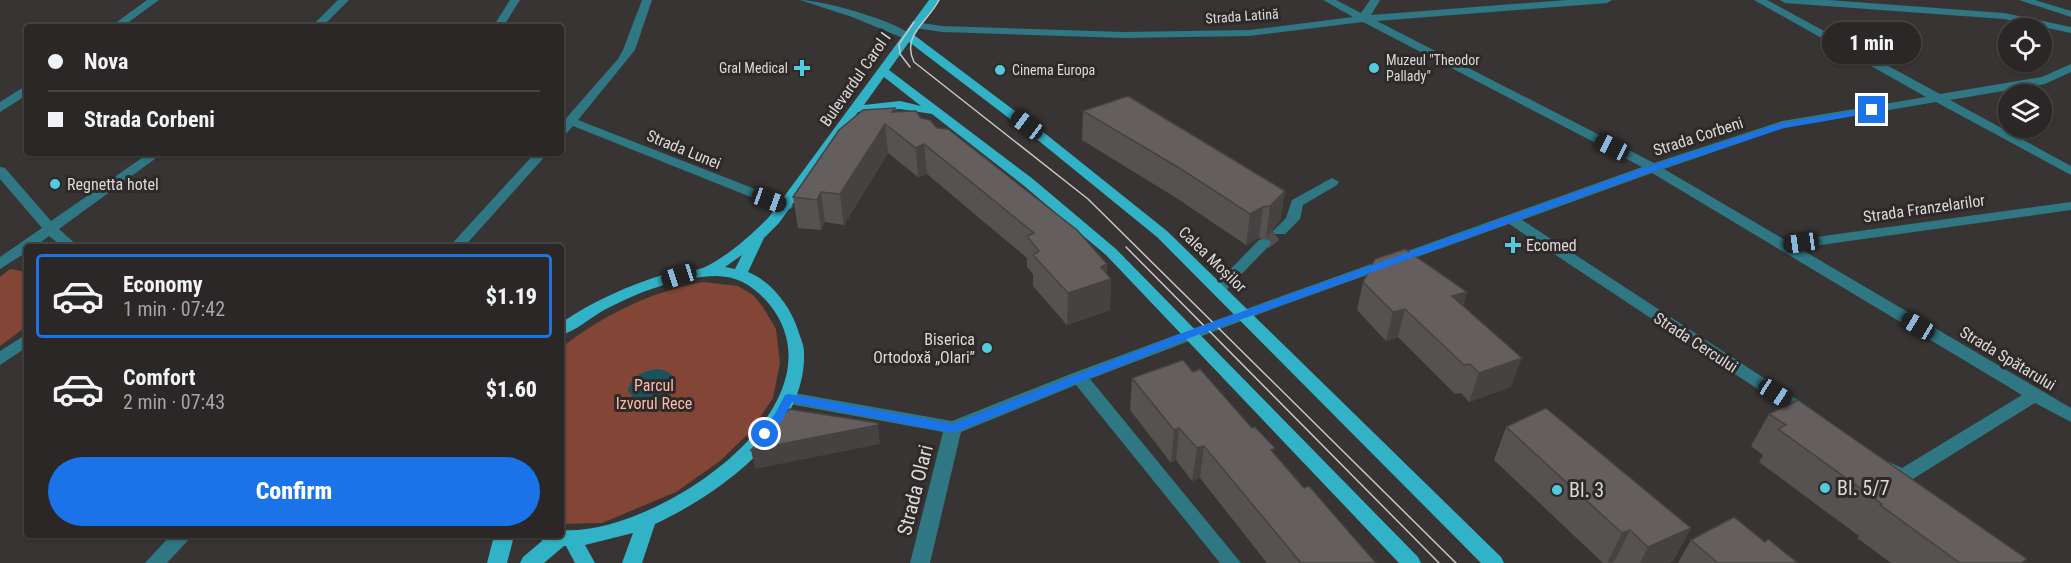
<!DOCTYPE html>
<meta charset="utf-8">
<style>
:root{--surface:#2a2726;--page:#363332;--text:#f1f3f6;--muted:#a5a5a7;--line:#464443;--accent:#1a73e8}
body{margin:0;font-family:"Roboto Condensed",sans-serif;background:var(--page);color:var(--text);height:100vh;display:flex;flex-direction:column;font-size:22px;white-space:nowrap}
*{box-sizing:border-box;margin:0}
p{font-size:20px;color:var(--muted)}
.icon{flex:none;width:33px;height:33px;fill:none;stroke:currentColor;stroke-width:2;stroke-linecap:round;stroke-linejoin:round}
.map{position:relative;flex:1;overflow:hidden}
.details{position:absolute;left:24px;top:244px;width:540px;height:294px;display:flex;flex-direction:column;background:var(--surface);border-radius:6px;box-shadow:0 2px 4px #0004,0 0 0 2px var(--line)}
.details>*{flex:none}
.top-card{position:absolute;left:24px;top:24px;width:540px;height:132px;border-radius:6px;box-shadow:0 2px 4px #0004,0 0 0 2px var(--line);display:grid;align-content:center;height:132px;padding:0 24px;background:var(--surface)}
.tools{position:absolute;left:1998px;top:18px;display:grid;gap:12px}
.tools a{display:grid;place-items:center;width:54px;height:54px;border-radius:50%;background:var(--surface);box-shadow:0 2px 4px #0004,0 0 0 2px var(--line);font-size:30px}
.end{position:absolute;width:27px;height:27px;margin:-14px;border:8px solid #1a73e8;background:#fff;box-shadow:0 0 0 3px #fff}
.from{border-radius:50%}
.bubble{position:absolute;height:42px;border-radius:21px;background:var(--surface);box-shadow:0 2px 4px #0004,0 0 0 2px var(--line);font-size:20px;font-weight:800;line-height:42px;text-align:center}
.car{position:absolute;width:18px;height:36px;margin:-18px -9px;border-radius:8px;box-shadow:0 0 4px 2px #0007;background:linear-gradient(#222 24%,#8ab4d8 0 40%,#222 0 76%,#8ab4d8 0 86%,#222 0)}
.top-card b{display:flex;align-items:center;gap:21px;height:57px;font-size:22px}
.top-card b+b{border-top:2px solid var(--line)}
.top-card i{width:15px;height:15px;background:var(--text)}
ul{padding:10px 0 0;list-style:none}
li{display:flex;align-items:center;gap:18px;height:84px;margin:0 12px 9px;padding:0 12px;border:3px solid transparent;border-radius:6px}
li div{flex:1}
li b{display:block;font-size:22px}
li em{font-style:normal;font-weight:800}
li.on{border-color:var(--accent)}
li>.icon{width:54px;height:54px;stroke-width:1.5}
.button{display:flex;gap:12px;margin-top:auto;padding:12px 24px}
.button a{flex:1;height:69px;border-radius:36px;background:var(--accent);color:#fff;font-size:24px;font-weight:800;line-height:69px;text-align:center}
.map>svg:first-child{display:block}
.green{fill:#824536}
.water{fill:#17545e}
.lines{fill:none;stroke-linecap:round;stroke-linejoin:round}
.minor-tunnel{stroke:#514d4c;stroke-width:14;stroke-dasharray:14 8;stroke-linecap:butt}
.minor{fill:#2e7783;fill-rule:evenodd}
.major{fill:#31b2c7;fill-rule:evenodd}
.tram{stroke:#c9c6c6;stroke-width:1.5}
.wall{fill:#565251}
.shaded-wall{fill:#464242}
.building{fill:#645f5e;stroke:#464242;stroke-width:1.5}
.route{fill:#1a73e8}
.poi-dot{fill:#54cade;stroke:#2e2a29;stroke-width:2}
.labels{text-anchor:middle;stroke-width:6;stroke-linejoin:round;paint-order:stroke}
.far-street-label{font-size:14px;fill:#dcd9d9;stroke:#2e2a29}
.far-poi-label{font-size:14px;fill:#dcd9d9;stroke:#2e2a29;text-anchor:start}
.street-label{font-size:16px;fill:#dcd9d9;stroke:#2e2a29}
.poi-label{font-size:16px;fill:#dcd9d9;stroke:#2e2a29;text-anchor:start}
.park-label{font-size:16px;fill:#fcbbaa;stroke:#2e2a29}
.near-poi-label{font-size:20px;fill:#dcd9d9;stroke:#2e2a29;text-anchor:start}
.near-street-label{font-size:20px;fill:#dcd9d9;stroke:#2e2a29}
</style>
<div class="map">
<svg width="2071" height="563" viewBox="0 0 2071 563">
<rect width="100%" height="100%" fill="#383433"/>
<path class="green" d="M10,269L27,272V326L0,346V277Z
M703,282L738,286L753,295L763,307L776,329L780,363L773,398L751,431L720,461L676,492L602,523L561,524V348C603,315 650,292 703,282Z"/>
<path class="water" d="M658,369C703,378 643,421 628,390C632,375 644,371 658,369Z"/>
<g class="lines">
<path class="minor-tunnel" d="M1264,243L1280,231"/>
<path class="minor" d="M147,0H159L122,27H110Z
M338,0H349L322,27H311Z
M510,0H520L503,27H493Z
M642,0H652L635,50L578,120L791,203L793,206L791,209H781L573,126L565,135L561,136V124L618,59L623,50Z
M800,0C823,0 896,21 913,36L911,38H903L852,17Z
M1323,0H1336L1361,13L1370,0H1380L1371,15L1566,0H1612L1607,3L1377,21L1654,163L1782,121L1926,97L1754,0H1767L1940,94L2042,77L2071,64V72L2045,84L1950,100L2071,166V175L1936,102L1784,128L1664,169L1787,241L2071,202V210L1799,248L2071,408V422L2035,403L1908,482C1898,485 1885,479 1880,469L1883,464L1889,462L1902,468L2022,395L1652,173L1522,220L1813,410L1816,414L1813,418L1807,420L1801,418L1509,224L1278,307L1090,379L1241,563H1220L1076,385L961,432L930,563H910L943,432L789,404L783,402L781,398L783,394L789,392L952,421L1073,373L1268,301L1642,167L1363,22L1249,36L1124,38L942,32L915,28L910,25L915,22L942,26L1124,32L1249,30L1353,17Z
M1780,0H1828L2004,13L2071,27V33L2004,19L1785,3Z
M2019,0H2035L2071,11V17Z
M27,85V95L0,112V102Z
M149,153H163L59,229L80,248H64L49,236L33,248H27V252L0,269V257L42,228L0,179V167L5,168L51,221Z
M535,153H548L463,248H448Z
M1332,178L1339,182L1337,185L1303,205L1300,219L1285,234H1275L1273,231L1286,218L1292,200Z
M1264,239L1269,240L1271,243L1269,246L1223,293H1213L1210,290L1213,287L1259,240Z
M27,334V347L0,365V351Z
M170,536H192L167,563H145Z"/>
<path class="major" d="M929,0H939L914,35L1047,135L1167,231L1501,557L1504,563H1481L1157,237L1039,141L909,42L889,70L1033,179L1116,249L1418,557L1421,563H1399L1106,255L1023,185L932,114L900,109L858,112L779,223L764,238L748,272C772,282 790,306 798,330C800,337 804,345 804,352C807,432 719,494 655,524L642,563H622L633,533L585,545L595,563H575L566,546H564L544,563H520L523,557L542,541L540,536H561V530C651,538 850,407 770,305C756,288 739,276 716,276C677,277 639,292 604,310C590,318 576,331 561,335V323C593,301 629,285 666,274C679,271 697,272 707,266C729,255 751,235 769,217ZM884,77L921,106L900,101L864,105ZM742,255L735,269L725,267Z
M494,536H514L507,563H487Z"/>
<path class="tram" d="M939,0C928,22 901,35 914,62L1088,199L1456,563
M910,67L900,54L899,44L914,22
M1126,247L1439,563"/>
</g>
<path class="wall" d="M895,108V112L921,118L937,128L1107,264V274L1111,279L1110,310L1067,325L1033,286V274L1027,267V258L927,174L918,177L888,153L844,225L825,222L821,230L798,228L793,197Z
M1083,111L1285,191L1280,221L1266,237L1259,238L1246,245L1178,199L1082,140Z
M1363,282L1467,292L1463,306L1511,387L1469,402L1461,393L1455,394L1398,337L1386,341L1357,310Z
M1193,372L1274,453L1304,488L1376,563H1267L1200,478L1192,481L1176,460L1171,463L1130,410L1132,378Z
M1769,414L2024,563H1891L1857,538L1859,536L1759,462L1763,455L1751,446Z
M1506,427L1691,528L1673,561L1668,563H1603L1494,460Z
M1691,540L1765,542L1798,563H1678Z"/>
<path class="shaded-wall" d="M885,124L888,153L844,225L840,194Z
M924,144L927,174L918,177L916,148Z
M1285,191L1280,221L1266,237L1270,206Z
M821,192L825,222L821,230L817,200Z
M1263,207L1259,238L1246,245L1250,214Z
M1107,264L1106,280L1111,279L1110,310L1067,325L1068,293L1101,267Z
M1467,292L1458,321L1452,296Z
M1405,309L1398,337L1386,341L1393,312Z
M1522,358L1511,387L1469,402L1479,373Z
M878,423L880,444L755,469L751,450Z
M1179,428L1176,460L1171,463L1174,430Z
M1204,446L1200,478L1192,481L1197,448Z
M1691,528L1673,561L1668,563H1640L1648,547Z
M1630,530L1614,562L1607,563L1622,533Z"/>
<path class="building" d="M1128,96L1285,191L1270,206L1263,207L1250,214L1181,169L1083,111Z
M895,108L892,112L916,111L921,118L930,120L937,128L948,129L1077,230L1107,264L1101,267L1111,279L1068,293L1033,255L1039,251L1027,236L1034,233L924,144L916,148L885,124L840,194L821,192L817,200L793,197L839,130L863,110Z
M1405,249L1467,292L1452,296L1522,358L1479,373L1470,364L1464,365L1405,309L1393,312L1363,282L1375,259Z
M1183,360L1193,372L1200,369L1252,428L1255,427L1275,448L1271,450L1304,488L1309,486L1376,563H1301L1204,446L1197,448L1179,428L1174,430L1132,378Z
M1798,400L2027,559L2021,563H1960L1880,505L1882,504L1778,429L1786,425L1769,414Z
M1546,408L1691,528L1648,547L1630,530L1622,533L1506,427Z
M789,409L878,423V425L751,450Z
M1734,517L1765,542L1768,539L1798,563H1718L1691,540Z"/>
<path class="route" d="M1872,108H1875V112L1784,128L1656,170L1192,337L953,433L792,402L783,419L769,437H761L759,434L775,414L785,395L789,394L953,424L1185,332L1650,166L1779,124Z"/>
<g class="poi-dot">
<path d="M799 59h6v6h6v6h-6v6h-6v-6h-6v-6h6z"/>
<circle cx="1374" cy="68" r="6"/>
<circle cx="1000" cy="70" r="6"/>
<circle cx="55" cy="184" r="6"/>
<path d="M1510 236h6v6h6v6h-6v6h-6v-6h-6v-6h6z"/>
<circle cx="987" cy="348" r="6"/>
<circle cx="1825" cy="488" r="6"/>
<circle cx="1557" cy="490" r="6"/>
</g>
<g class="labels">
<g class="far-street-label">
<text transform="translate(1242 16) rotate(-4)" y="5">Strada Latină</text>
</g>
<g class="far-poi-label">
<text x="1386" y="65">Muzeul "Theodor<tspan x="1386" dy="16">Pallady"</tspan></text>
<text x="788" y="73" text-anchor="end">Gral Medical</text>
<text x="1012" y="75">Cinema Europa</text>
</g>
<g class="street-label">
<text transform="translate(855 79) rotate(-55)" y="6">Bulevardul Carol I</text>
<text transform="translate(1698 136) rotate(-18)" y="6">Strada Corbeni</text>
<text transform="translate(684 149) rotate(22)" y="6">Strada Lunei</text>
<text transform="translate(1924 208) rotate(-8)" y="6">Strada Franzelarilor</text>
<text transform="translate(1213 259) rotate(44)" y="6">Calea Moșilor</text>
<text transform="translate(1696 342) rotate(33)" y="6">Strada Cercului</text>
<text transform="translate(2008 358) rotate(31)" y="6">Strada Spătarului</text>
</g>
<g class="poi-label">
<text x="67" y="190">Regnetta hotel</text>
<text x="1526" y="251">Ecomed</text>
<text x="975" y="345" text-anchor="end">Biserica<tspan x="975" dy="18">Ortodoxă „Olari”</tspan></text>
</g>
<g class="park-label">
<text x="654" y="391">Parcul<tspan x="654" dy="18">Izvorul Rece</tspan></text>
</g>
<g class="near-poi-label">
<text x="1837" y="495">Bl. 5/7</text>
<text x="1569" y="497">Bl. 3</text>
</g>
<g class="near-street-label">
<text transform="translate(915 490) rotate(-76)" y="7">Strada Olari</text>
</g>
</g>
</svg>
<div class="tools">
<a><svg class="icon" aria-label="locate" viewBox="0 0 24 24"><circle cx="12" cy="12" r="6"/><path d="M12 2v4M12 18v4M2 12h4M18 12h4"/></svg></a>
<a><svg class="icon" aria-label="layers" viewBox="0 0 24 24"><path d="M12 4l9 5-9 5-9-5zM3 14l9 5 9-5"/></svg></a>
</div>
<i class="end from" style="left:765px;top:434px"></i>
<i class="end" style="left:1872px;top:110px"></i>
<div class="bubble" style="left:1822px;top:22px;width:99px">1 min</div>
<i class="car" style="left:1027px;top:125px;rotate:307deg"></i>
<i class="car" style="left:1612px;top:147px;rotate:297deg"></i>
<i class="car" style="left:769px;top:200px;rotate:110deg"></i>
<i class="car" style="left:1801px;top:243px;rotate:262deg"></i>
<i class="car" style="left:679px;top:276px;rotate:252deg"></i>
<i class="car" style="left:1918px;top:326px;rotate:301deg"></i>
<i class="car" style="left:1775px;top:393px;rotate:123deg"></i>
<div class="top-card">
<b><i class="from"></i>Nova</b>
<b><i></i>Strada Corbeni</b>
</div>
<section class="details">
<ul>
<li class="on"><svg class="icon" aria-label="car" viewBox="0 0 24 24"><path d="M5 17H2v-5l4-1 3-4h7l3 4 3 1v5h-3M9 17h6M6 11h13"/><circle cx="7" cy="17" r="2"/><circle cx="17" cy="17" r="2"/></svg><div><b>Economy</b><p>1 min · 07:42</p></div><em>$1.19</em></li>
<li><svg class="icon" aria-label="car" viewBox="0 0 24 24"><path d="M5 17H2v-5l4-1 3-4h7l3 4 3 1v5h-3M9 17h6M6 11h13"/><circle cx="7" cy="17" r="2"/><circle cx="17" cy="17" r="2"/></svg><div><b>Comfort</b><p>2 min · 07:43</p></div><em>$1.60</em></li>
</ul>
<div class="button"><a>Confirm</a></div>
</section>
</div>
